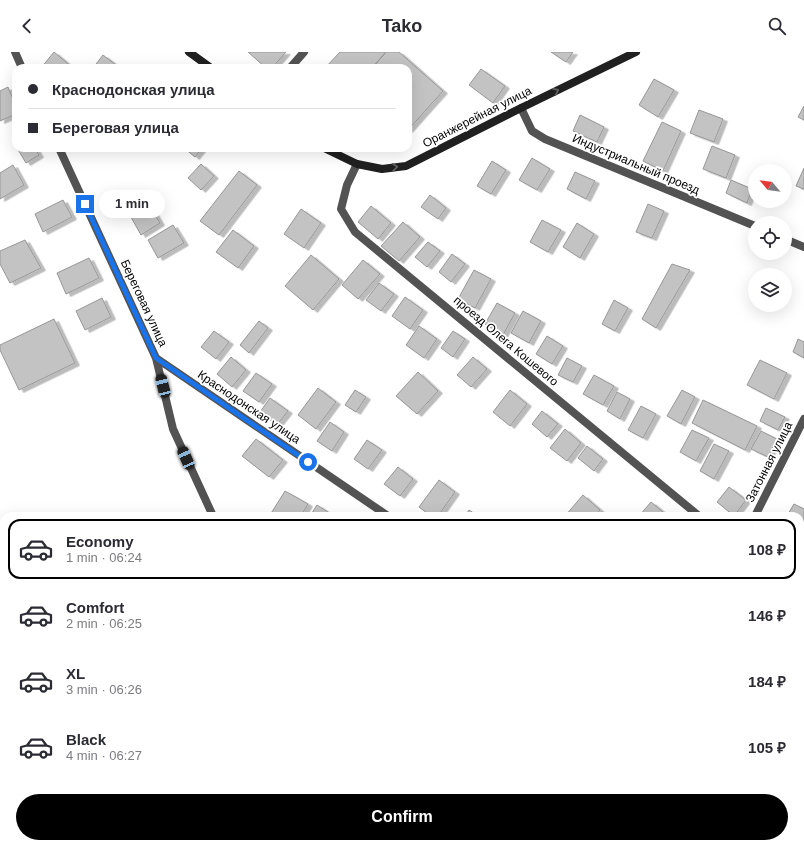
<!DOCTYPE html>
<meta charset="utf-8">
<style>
:root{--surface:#fff;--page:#f7f7f7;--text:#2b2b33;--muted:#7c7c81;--line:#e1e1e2;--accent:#000}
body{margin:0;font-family:Helvetica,sans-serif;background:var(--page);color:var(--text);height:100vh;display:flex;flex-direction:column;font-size:15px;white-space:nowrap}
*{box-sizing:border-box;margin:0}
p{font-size:13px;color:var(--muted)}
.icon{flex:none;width:22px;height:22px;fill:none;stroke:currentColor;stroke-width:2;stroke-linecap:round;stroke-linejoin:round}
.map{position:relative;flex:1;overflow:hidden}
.panel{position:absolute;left:0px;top:460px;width:804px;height:336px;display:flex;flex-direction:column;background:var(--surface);border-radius:12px 12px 0 0;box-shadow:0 4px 16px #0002}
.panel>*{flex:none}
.banner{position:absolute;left:12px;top:12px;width:400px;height:88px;border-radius:12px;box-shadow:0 4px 16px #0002;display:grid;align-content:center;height:88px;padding:0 16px;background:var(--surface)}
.needle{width:26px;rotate:299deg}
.controls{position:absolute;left:748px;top:112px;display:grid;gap:8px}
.controls a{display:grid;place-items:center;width:44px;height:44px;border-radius:50%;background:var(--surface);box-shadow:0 4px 16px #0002;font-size:20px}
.end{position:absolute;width:18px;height:18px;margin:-9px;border:5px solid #1a73e8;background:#fff;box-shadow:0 0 0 2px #fff}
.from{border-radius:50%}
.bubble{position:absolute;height:28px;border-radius:14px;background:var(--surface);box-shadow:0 4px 16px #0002;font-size:13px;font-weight:700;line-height:28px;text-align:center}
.car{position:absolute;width:12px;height:24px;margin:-12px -6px;border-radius:5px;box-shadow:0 0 3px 1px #0007;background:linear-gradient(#222 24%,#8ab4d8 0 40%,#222 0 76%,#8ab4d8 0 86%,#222 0)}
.banner b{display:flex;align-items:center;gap:14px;height:38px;font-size:15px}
.banner b+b{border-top:1px solid var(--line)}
.banner i{width:10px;height:10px;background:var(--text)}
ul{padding:7px 0 0;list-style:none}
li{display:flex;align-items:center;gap:12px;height:60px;margin:0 8px 6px;padding:0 8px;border:2px solid transparent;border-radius:12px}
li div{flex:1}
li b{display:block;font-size:15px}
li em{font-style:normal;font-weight:700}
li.active{border-color:var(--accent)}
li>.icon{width:36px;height:36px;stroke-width:1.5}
.action{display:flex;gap:8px;margin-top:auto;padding:8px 16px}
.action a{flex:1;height:46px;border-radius:24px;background:var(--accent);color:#fff;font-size:16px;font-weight:700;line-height:46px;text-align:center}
header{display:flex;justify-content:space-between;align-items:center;height:52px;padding:0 16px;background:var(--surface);font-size:18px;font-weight:700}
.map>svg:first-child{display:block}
.building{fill:#c3c3c3;stroke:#979797;filter:url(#shadow)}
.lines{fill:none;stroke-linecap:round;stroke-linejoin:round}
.lane{stroke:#535353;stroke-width:8}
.street{stroke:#535353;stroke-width:8}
.secondary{stroke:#202020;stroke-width:8}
.oneway{stroke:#636363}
.route{stroke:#1a73e8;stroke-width:5}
.labels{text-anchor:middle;stroke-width:3.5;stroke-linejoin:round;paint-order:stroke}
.street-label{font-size:12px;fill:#000;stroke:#fff}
</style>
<header><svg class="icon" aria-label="back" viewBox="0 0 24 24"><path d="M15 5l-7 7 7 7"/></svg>Tako<svg class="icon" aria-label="search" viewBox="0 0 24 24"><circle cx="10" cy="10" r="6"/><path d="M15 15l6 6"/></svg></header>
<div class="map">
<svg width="804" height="796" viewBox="0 0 804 796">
<defs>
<filter id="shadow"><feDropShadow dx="4.5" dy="2.5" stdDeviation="0" flood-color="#0004"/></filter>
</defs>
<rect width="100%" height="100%" fill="#fff"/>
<path class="building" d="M54,0L73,16H41Z
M248,0H286L272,16H266Z
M340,0H386L372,16H325Z
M386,0H399L443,39L408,78V16H372Z
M551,0H573L566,10Z
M103,3L120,16H93Z
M481,17L505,34L493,51L469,33Z
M654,27L674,38L658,65L639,53Z
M8,35L16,54V62L0,69V39Z
M804,54V68L798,65Z
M699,58L723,67L714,90L690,81Z
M580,63L604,75L597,90L573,79Z
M662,70L681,79L663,119L643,109Z
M712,94L735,103L726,126L703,117Z
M17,96H35L39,103L26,111Z
M184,96H202L195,105Z
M532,106L550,117L537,138L519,128Z
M492,109L506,118L491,142L477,134Z
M201,112L214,124L201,138L188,126Z
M13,113L24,133L0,147V121Z
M804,116V137L796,134Z
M239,119L257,133L219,183L200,169Z
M575,120L595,129L586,147L567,137Z
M731,128L752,137L747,151L726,141Z
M430,143L446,156L438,167L421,155Z
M146,147L160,171L141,183L127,158Z
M63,148L72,165L43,180L35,162Z
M648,152L664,159L652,186L636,180Z
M371,154L391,171L378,187L358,170Z
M301,157L321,171L304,196L284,182Z
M542,168L561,178L548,200L530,190Z
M403,170L420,185L399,209L381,194Z
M577,171L594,182L580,206L563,195Z
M173,173L184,191L158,206L148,188Z
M233,178L254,194L238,216L216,200Z
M25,188L41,216L10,231L0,212V199Z
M428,190L440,199L427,215L415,205Z
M452,202L465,212L451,230L439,220Z
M311,203L339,227L313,258L285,234Z
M89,206L99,226L66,242L57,221Z
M363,208L380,222L358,247L342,233Z
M672,212L690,218L656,276L642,267Z
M474,218L491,227L475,256L458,247Z
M379,231L394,242L381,259L366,248Z
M405,245L423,258L410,277L392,264Z
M102,246L111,265L85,278L76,259Z
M614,248L628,256L615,279L602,272Z
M497,251L515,261L503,283L485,272Z
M523,259L541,269L529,291L511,281Z
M54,267L75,311L19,338L0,298V293Z
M259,269L268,276L249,301L240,293Z
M419,274L437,287L424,306L406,293Z
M214,279L229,290L216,307L201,295Z
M453,279L465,287L453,305L441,296Z
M547,284L563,294L552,312L536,302Z
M798,287L804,290V306L793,300Z
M231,305L246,318L232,335L217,322Z
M473,305L487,317L471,335L457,323Z
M567,306L582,314L573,330L558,323Z
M760,308L787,321L774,347L747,333Z
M418,320L438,339L417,362L396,344Z
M256,321L272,332L259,350L243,339Z
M594,323L614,334L603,353L583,342Z
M318,336L336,350L316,377L298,363Z
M355,338L366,345L356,360L345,353Z
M510,338L527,352L510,374L493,360Z
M682,338L695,345L681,372L667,364Z
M617,340L630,347L620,367L607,359Z
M270,346L288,359L277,373L260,360Z
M703,348L757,374L745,398L692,371Z
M641,354L656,362L643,386L628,378Z
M766,356L785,365L778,378L760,369Z
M542,359L558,372L547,385L532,372Z
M330,370L344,380L332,399L317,389Z
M565,377L581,391L567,409L550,396Z
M692,378L709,386L696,409L680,400Z
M761,379L777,387L768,405L751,397Z
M256,387L283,408L269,425L242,404Z
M367,388L382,398L368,417L354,407Z
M714,392L729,399L714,427L700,419Z
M587,394L603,407L594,419L578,406Z
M398,415L413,427L400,444L384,432Z
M439,428L455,440L438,464H431L419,455Z
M729,435L746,448L734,464L717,450Z
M285,439L308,452L301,464L270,463Z
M583,443L600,458L595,464H565Z
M651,450L668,464H639Z
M794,452L804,457V470L800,468V464H792L788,462Z
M317,453L334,464H310Z
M469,458L478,464H465Z
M804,571V601L803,602L800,601V580Z
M800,728L804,730V765L800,763Z
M0,752L4,754V789L0,786Z
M800,781L804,783V796H801L792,792H800Z
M9,792H28L26,796H14Z
M432,792H455L453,796H430Z
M494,792H506L515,796H492Z
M533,792H561L564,794L563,796H531Z
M661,792H679L676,796H659Z
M696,792H713L711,796H694Z"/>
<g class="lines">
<path class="lane" d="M290,16L304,0
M165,796L172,792"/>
<path class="street" d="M15,0L22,16
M521,56L532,79L545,87L755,174
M59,96L156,306L173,377L213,464
M357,112L347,133L341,157L355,180L699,464
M785,187L804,195
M156,306L388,464
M755,464L804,367
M800,527L804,529
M800,703L804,704
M364,792L366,796
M597,792L605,796
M583,796L585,792"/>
<path class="secondary" d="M189,0L211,16
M324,96L357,112L382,117L406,114L521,56L636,0"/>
</g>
<defs><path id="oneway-chevron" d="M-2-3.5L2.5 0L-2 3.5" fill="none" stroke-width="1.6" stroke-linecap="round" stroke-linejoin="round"/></defs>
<g class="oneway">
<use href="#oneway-chevron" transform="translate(556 39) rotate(-26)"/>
<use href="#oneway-chevron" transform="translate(395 115) rotate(-6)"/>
</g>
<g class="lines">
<path class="route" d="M85,152L156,306L308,410"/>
</g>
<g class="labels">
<g class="street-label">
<text transform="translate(477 65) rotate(-27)" y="4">Оранжерейная улица</text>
<text transform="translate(636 112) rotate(23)" y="4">Индустриальный проезд</text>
<text transform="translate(144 251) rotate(65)" y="4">Береговая улица</text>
<text transform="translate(506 289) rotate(40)" y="4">проезд Олега Кошевого</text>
<text transform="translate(249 355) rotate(34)" y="4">Краснодонская улица</text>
<text transform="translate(769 410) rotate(-63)" y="4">Затонная улица</text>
</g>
</g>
</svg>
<div class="controls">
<a><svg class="needle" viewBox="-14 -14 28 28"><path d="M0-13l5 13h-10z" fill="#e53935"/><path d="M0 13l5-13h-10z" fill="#7c7c81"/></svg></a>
<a><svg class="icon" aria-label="locate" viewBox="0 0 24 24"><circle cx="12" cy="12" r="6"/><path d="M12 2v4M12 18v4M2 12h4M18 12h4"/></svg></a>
<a><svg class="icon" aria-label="layers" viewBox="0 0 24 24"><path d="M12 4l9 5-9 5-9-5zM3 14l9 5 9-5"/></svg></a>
</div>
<i class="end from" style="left:308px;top:410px"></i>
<i class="end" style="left:85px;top:152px"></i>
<div class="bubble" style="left:99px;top:138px;width:66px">1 min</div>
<i class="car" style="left:163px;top:334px;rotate:346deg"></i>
<i class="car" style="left:186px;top:406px;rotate:336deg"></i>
<div class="banner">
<b><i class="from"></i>Краснодонская улица</b>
<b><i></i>Береговая улица</b>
</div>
<section class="panel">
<ul>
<li class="active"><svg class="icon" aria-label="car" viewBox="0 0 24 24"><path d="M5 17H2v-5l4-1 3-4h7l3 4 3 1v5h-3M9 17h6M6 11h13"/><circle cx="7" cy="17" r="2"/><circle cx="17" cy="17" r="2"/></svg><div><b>Economy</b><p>1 min · 06:24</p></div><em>108 ₽</em></li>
<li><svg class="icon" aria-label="car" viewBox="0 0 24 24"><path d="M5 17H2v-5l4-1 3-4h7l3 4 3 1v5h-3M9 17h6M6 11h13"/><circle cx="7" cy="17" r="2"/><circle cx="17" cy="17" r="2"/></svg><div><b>Comfort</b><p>2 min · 06:25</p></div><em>146 ₽</em></li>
<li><svg class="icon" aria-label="car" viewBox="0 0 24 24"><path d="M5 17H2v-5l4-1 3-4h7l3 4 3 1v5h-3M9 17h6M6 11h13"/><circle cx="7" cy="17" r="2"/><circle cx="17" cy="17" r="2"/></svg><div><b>XL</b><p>3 min · 06:26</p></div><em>184 ₽</em></li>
<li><svg class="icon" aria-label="car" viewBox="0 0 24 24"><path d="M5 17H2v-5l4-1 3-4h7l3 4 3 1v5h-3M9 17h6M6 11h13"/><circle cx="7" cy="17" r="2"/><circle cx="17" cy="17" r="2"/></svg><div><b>Black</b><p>4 min · 06:27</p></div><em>105 ₽</em></li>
</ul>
<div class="action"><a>Confirm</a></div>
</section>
</div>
